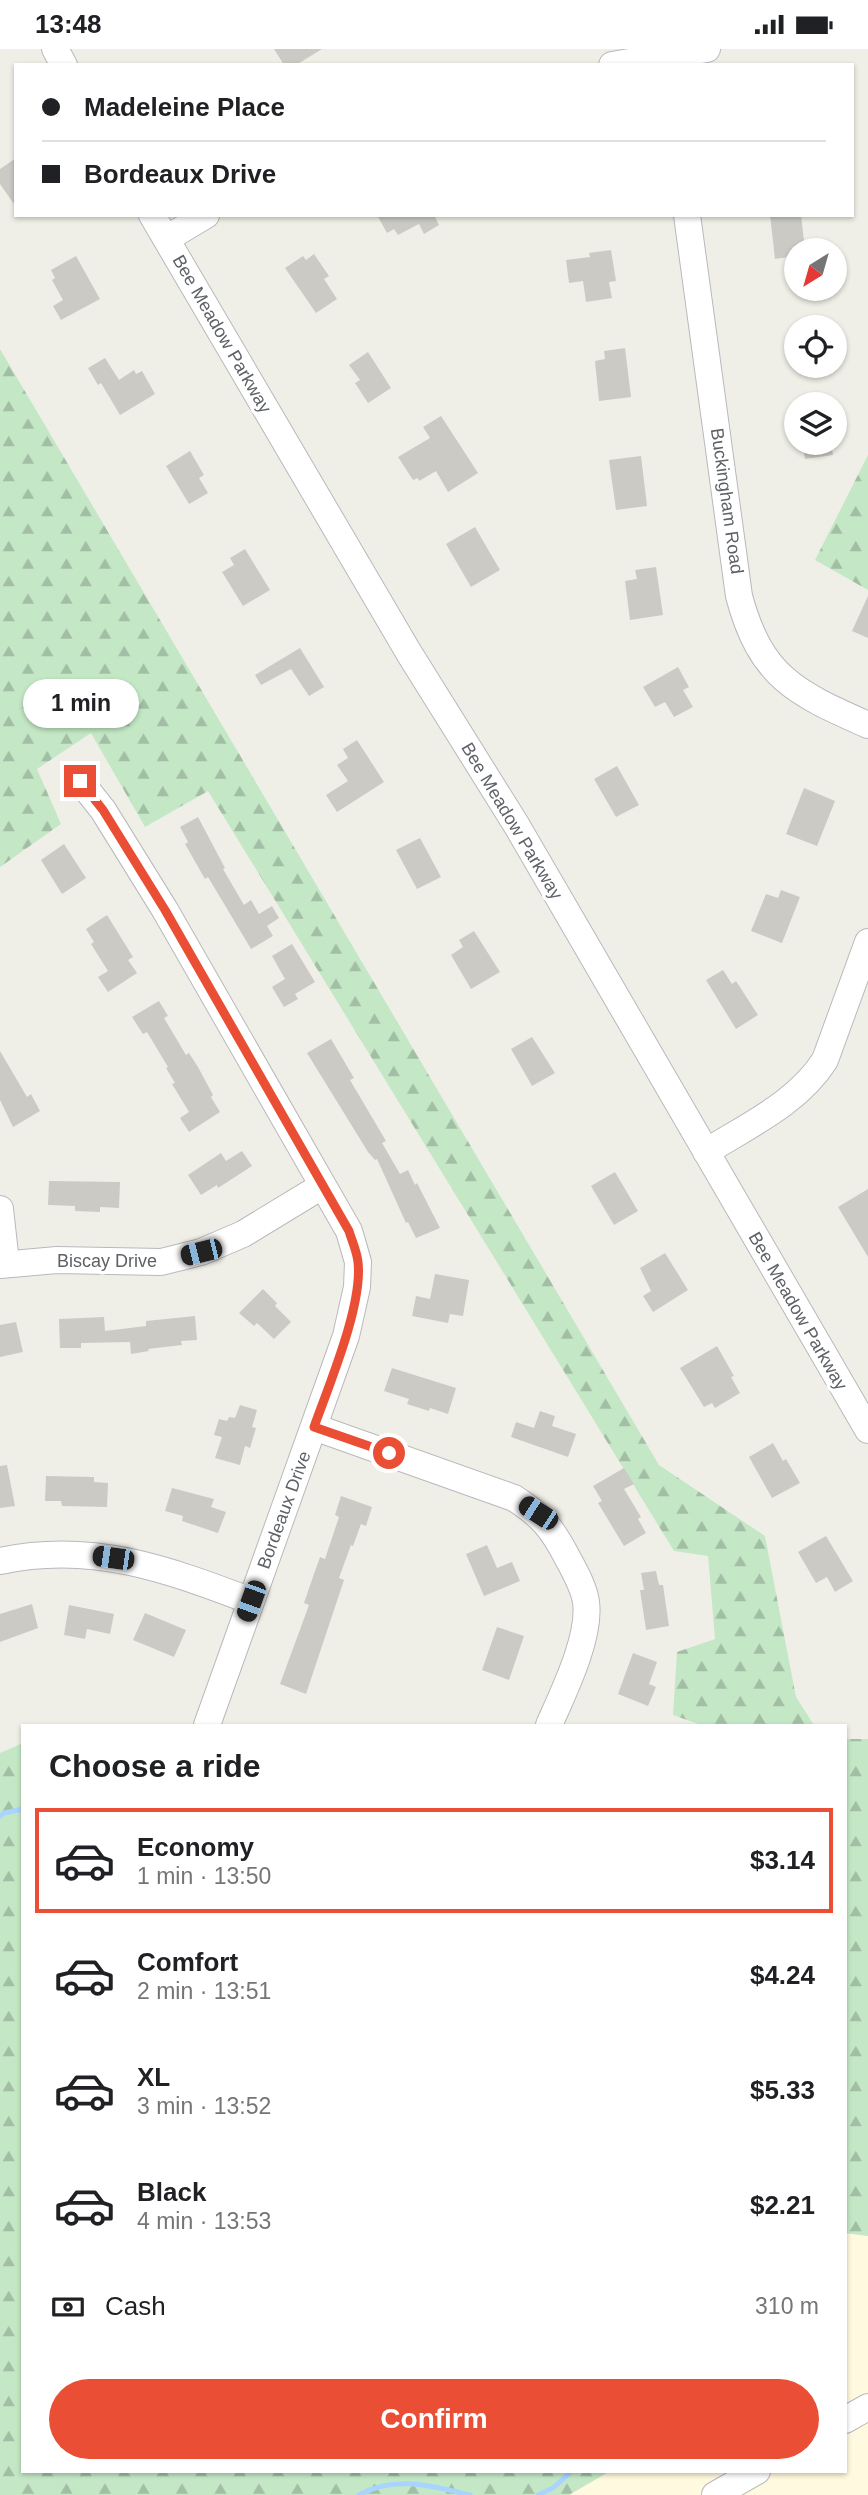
<!DOCTYPE html>
<meta charset="utf-8">
<style>
:root{--surface:#fff;--page:#f2f2f2;--text:#202124;--muted:#757577;--line:#e0e0e0;--accent:#ea4e34}
body{margin:0;font-family:Arial,sans-serif;background:var(--page);color:var(--text);height:100vh;display:flex;flex-direction:column;font-size:26px;white-space:nowrap}
*{box-sizing:border-box;margin:0}
p{font-size:23px;color:var(--muted)}
.icon{flex:none;width:38px;height:38px;fill:none;stroke:currentColor;stroke-width:2;stroke-linecap:round;stroke-linejoin:round}
.map{position:relative;flex:1;overflow:hidden}
.side{position:absolute;left:21px;top:1675px;width:826px;height:749px;display:flex;flex-direction:column;background:var(--surface);border-radius:0px;box-shadow:0 2px 5px #0004}
.side>*{flex:none}
.hud{position:absolute;left:14px;top:14px;width:840px;height:154px;border-radius:0px;box-shadow:0 2px 5px #0004;display:grid;align-content:center;height:154px;padding:0 28px;background:var(--surface)}
.needle{width:46px;rotate:217deg}
.tools{position:absolute;left:784px;top:189px;display:grid;gap:14px}
.tools a{display:grid;place-items:center;width:63px;height:63px;border-radius:50%;background:var(--surface);box-shadow:0 2px 5px #0004;font-size:35px}
.end{position:absolute;width:32px;height:32px;margin:-16px;border:9px solid #ea4e34;background:#fff;box-shadow:0 0 0 4px #fff}
.from{border-radius:50%}
.bubble{position:absolute;height:49px;border-radius:24px;background:var(--surface);box-shadow:0 2px 5px #0004;font-size:23px;font-weight:800;line-height:49px;text-align:center}
.car{position:absolute;width:21px;height:42px;margin:-21px -10px;border-radius:9px;box-shadow:0 0 5px 2px #0007;background:linear-gradient(#222 24%,#8ab4d8 0 40%,#222 0 76%,#8ab4d8 0 86%,#222 0)}
.hud b{display:flex;align-items:center;gap:24px;height:66px;font-size:26px}
.hud b+b{border-top:2px solid var(--line)}
.hud i{width:18px;height:18px;background:var(--text)}
ul{padding:0;list-style:none}
li{display:flex;align-items:center;gap:21px;height:105px;margin:0 14px 10px;padding:0 14px;border:4px solid transparent;border-radius:0px}
li div{flex:1}
li b{display:block;font-size:26px}
li em{font-style:normal;font-weight:800}
li.active{border-color:var(--accent)}
li>.icon{width:63px;height:63px;stroke-width:1.5}
h2{padding:0 28px;font-size:32px;line-height:84px}
.pay{display:flex;align-items:center;gap:18px;height:77px;padding:0 28px;font-size:26px}
.pay p{margin-inline-start:auto}
.button{display:flex;gap:14px;margin-top:auto;padding:14px 28px}
.button a{flex:1;height:80px;border-radius:42px;background:var(--accent);color:#fff;font-size:28px;font-weight:800;line-height:80px;text-align:center}
.status{display:flex;justify-content:space-between;align-items:center;height:49px;padding:0 35px;background:var(--surface);direction:ltr}
.status svg{height:19px;fill:currentColor}
.map>svg:first-child{display:block}
.commercial{fill:#fef9df}
.forest{fill:url(#forest-firs)}
.lines{fill:none;stroke-linecap:round;stroke-linejoin:round}
.stream{stroke:#a9d4ff;stroke-width:5}
.building{fill:#cccac4}
.minor-casing{stroke:#b7b9bd;stroke-width:28}
.minor{stroke:#fff;stroke-width:26}
.route{stroke:#ea4e34;stroke-width:9}
.labels{text-anchor:middle;stroke-width:7;stroke-linejoin:round;paint-order:stroke}
.street-label{font-size:18px;fill:#5e6267;stroke:#fff}
</style>
<div class="status"><b>13:48</b><svg viewBox="0 0 49 12"><path d="M0 12V9h3v3zM5 12V6h3v6zM10 12V3h3v9zM15 12V0h3v12zM26 1h20v11H26zM47 4h2v5h-2z"/></svg></div>
<div class="map">
<svg width="868" height="2446" viewBox="0 0 868 2446">
<defs>
<pattern id="forest-firs" width="22" height="20" patternUnits="userSpaceOnUse" patternTransform="scale(1.75)"><rect width="22" height="20" fill="#c4e8c6"/><path d="M5 1l3.5 6h-7zM16 11l3.5 6h-7z" fill="#a2bfa5"/></pattern>
</defs>
<rect width="100%" height="100%" fill="#f0efe7"/>
<path class="commercial" d="M845,2184L868,2187V2446H569L610,2422H845Z"/>
<path class="forest" d="M0,300L659,1416L765,1487L796,1648L814,1676H701L673,1666L677,1603L715,1590L708,1507L674,1502L208,742L145,778L91,684L37,720L61,775L0,818Z
M868,406V541L815,511Z
M845,1690H868V2187L845,2184Z
M23,1694V2422H610L569,2446H0V1704Z"/>
<g class="lines">
<path class="stream" d="M0,1767L4,1764L23,1760
M359,2446C395,2426 431,2437 470,2446
M538,2446L553,2439L572,2422"/>
</g>
<path class="building" d="M274,0H322L296,16H284Z
M16,109V158L0,135V120Z
M377,166H434L439,176L424,185L419,175L398,186L394,180L387,184Z
M770,166H801L805,201H796V207L775,210Z
M611,201L616,232L609,233L612,249L586,253L583,232L569,234L566,211L590,208L589,204Z
M314,205L329,227L324,230L337,250L316,264L285,219L303,207L306,211Z
M76,207L100,250L61,271L53,257L63,251L52,231L55,229L51,221Z
M625,299L631,348L599,352L595,312L605,310L604,302Z
M368,303L391,339L368,354L355,334L360,331L349,316Z
M105,309L119,331L134,321L136,325L142,322L155,345L120,366L101,334L98,336L88,319Z
M441,367L478,424L448,443L436,422L419,432L418,429L413,431L398,408L430,389L423,378Z
M802,394H831L833,406L805,410Z
M190,402L204,426L199,429L208,444L189,455L166,417Z
M641,407L647,457L616,461L609,411Z
M475,478L500,521L471,538L446,495Z
M245,500L270,541L243,557L222,523L234,516L230,509Z
M656,518L663,566L630,571L625,532L637,530L635,521Z
M868,547V589L852,582Z
M300,599L324,638L309,647L291,620L261,636L255,626Z
M678,618L689,638L683,641L693,658L674,668L665,653L655,658L643,638Z
M357,691L384,733L337,763L326,746L348,732L337,716L348,709L343,700Z
M617,717L639,756L616,768L594,730Z
M804,739L835,752L817,797L786,785Z
M198,768L225,819L223,820L244,856L251,851L259,865L272,857L279,869L267,877L273,887L251,900L208,828L205,830L185,795L188,793L180,778Z
M420,789L441,828L417,840L396,801Z
M64,795L86,829L62,845L41,811Z
M781,841L800,848L782,894L751,882L766,845L778,849Z
M107,866L133,908L128,911L137,924L108,943L98,928L108,922L91,895L94,893L86,880Z
M474,882L500,923L471,940L451,906L463,898L459,891Z
M292,895L315,933L295,945L298,950L284,958L272,938L285,930L272,907Z
M723,921L732,935L736,932L758,966L736,980L706,931Z
M159,952L168,967L164,969L186,1006L189,1004L198,1018L213,1046L211,1048L220,1063L189,1083L180,1069L189,1063L172,1035L175,1034L166,1019L168,1018L147,983L143,985L132,968Z
M532,988L555,1024L532,1037L511,1000Z
M331,990L354,1029L350,1031L386,1092L382,1094L400,1125L408,1121L415,1136L417,1134L440,1179L416,1189L408,1173L406,1174L377,1110L375,1111L368,1103L307,1004Z
M0,1002L27,1048L31,1045L40,1062L13,1078L0,1051Z
M242,1102L252,1117L218,1139L217,1136L201,1146L188,1126L221,1104L226,1112Z
M615,1123L638,1162L614,1176L591,1137Z
M49,1132L120,1133L119,1159L100,1158V1163L75,1162V1157L48,1156Z
M868,1140V1208L838,1158Z
M665,1204L688,1241L653,1263L643,1247L651,1242L640,1219Z
M435,1225L469,1231L463,1267L450,1265L448,1274L412,1267L416,1247L430,1250Z
M263,1240L277,1254L275,1257L291,1273L274,1290L257,1274L254,1277L239,1264Z
M195,1267L197,1291L181,1292L182,1296L148,1300L149,1302L131,1305L130,1293L81,1294V1299H60L59,1270L104,1268L105,1282L146,1277V1272Z
M16,1273L23,1303L0,1308V1276Z
M717,1297L734,1327L731,1328L740,1344L715,1359L712,1354L704,1358L680,1319Z
M392,1319L456,1339L448,1365L430,1359L429,1362L407,1355L409,1350L384,1342Z
M240,1356L257,1361L252,1378L256,1379L250,1399L245,1397L240,1416L215,1409L222,1388L214,1386L219,1370L227,1372L229,1368L235,1369Z
M540,1362L555,1367L552,1377L576,1385L568,1408L511,1388L516,1373L534,1379Z
M773,1394L783,1412L786,1410L800,1434L772,1449L749,1408Z
M7,1416L15,1457L0,1459V1417Z
M624,1419L634,1435L624,1440L641,1468L638,1470L646,1484L624,1497L598,1454L602,1452L593,1437Z
M46,1427L94,1428V1433L108,1434L107,1458L62,1457L61,1452H45Z
M172,1439L214,1450L211,1458L226,1463L218,1484L182,1472L183,1467L165,1462Z
M341,1447L372,1458L366,1477L361,1475L353,1497L351,1496L339,1529L344,1531L306,1645L280,1635L309,1556L304,1554L315,1522L320,1508L325,1510L339,1468L335,1466Z
M826,1487L853,1532L835,1543L827,1528L816,1534L798,1503Z
M487,1496L497,1519L512,1513L520,1532L484,1547L466,1505Z
M656,1522L659,1536H663L669,1577L646,1581L640,1541H644L641,1524Z
M32,1555L38,1579L0,1593V1565Z
M69,1556L114,1565L110,1585L87,1580L85,1590L64,1586Z
M145,1564L186,1581L174,1608L133,1591Z
M497,1578L524,1587L509,1631L482,1621Z
M633,1604L657,1613L649,1635L656,1638L648,1657L618,1645Z"/>
<g class="lines">
<defs>
<path id="minor" d="M55,0L64,16
M612,16L707,0
M152,166L409,604L517,777L868,1381
M687,166L739,547C761,629 796,644 868,676
M166,190L206,166
M80,732L103,761L165,861L349,1182L358,1213L357,1238L346,1287L207,1676
M706,1103C747,1077 798,1054 825,1011L868,893
M0,1160L6,1214
M0,1216L57,1211L161,1213L201,1203L243,1185L322,1137
M314,1378L514,1449C542,1467 552,1479 567,1508C574,1521 584,1538 586,1553C591,1588 563,1644 549,1676
M0,1512C91,1492 167,1520 251,1552
M845,2371L868,2358
M715,2446L757,2422"/>
</defs>
<use href="#minor" class="minor-casing"/>
<use href="#minor" class="minor"/>
</g>
<g class="lines">
<path class="route" d="M80,732L103,761L165,861L349,1182C352,1192 357,1203 358,1213C363,1256 329,1336 314,1378L389,1404"/>
</g>
<g class="labels">
<g class="street-label">
<text transform="translate(222 285) rotate(60)" y="6">Bee Meadow Parkway</text>
<text transform="translate(727 452) rotate(82)" y="6">Buckingham Road</text>
<text transform="translate(512 772) rotate(59)" y="6">Bee Meadow Parkway</text>
<text x="107" y="1218">Biscay Drive</text>
<text transform="translate(798 1262) rotate(60)" y="6">Bee Meadow Parkway</text>
<text transform="translate(284 1461) rotate(-70)" y="6">Bordeaux Drive</text>
</g>
</g>
</svg>
<div class="tools">
<a><svg class="needle" viewBox="-14 -14 28 28"><path d="M0-13l5 13h-10z" fill="#e53935"/><path d="M0 13l5-13h-10z" fill="#757577"/></svg></a>
<a><svg class="icon" aria-label="locate" viewBox="0 0 24 24"><circle cx="12" cy="12" r="6"/><path d="M12 2v4M12 18v4M2 12h4M18 12h4"/></svg></a>
<a><svg class="icon" aria-label="layers" viewBox="0 0 24 24"><path d="M12 4l9 5-9 5-9-5zM3 14l9 5 9-5"/></svg></a>
</div>
<i class="end from" style="left:389px;top:1404px"></i>
<i class="end" style="left:80px;top:732px"></i>
<div class="bubble" style="left:23px;top:630px;width:116px">1 min</div>
<i class="car" style="left:201px;top:1203px;rotate:256deg"></i>
<i class="car" style="left:538px;top:1464px;rotate:303deg"></i>
<i class="car" style="left:113px;top:1509px;rotate:278deg"></i>
<i class="car" style="left:251px;top:1552px;rotate:200deg"></i>
<div class="hud">
<b><i class="from"></i>Madeleine Place</b>
<b><i></i>Bordeaux Drive</b>
</div>
<section class="side">
<h2>Choose a ride</h2>
<ul>
<li class="active"><svg class="icon" aria-label="car" viewBox="0 0 24 24"><path d="M5 17H2v-5l4-1 3-4h7l3 4 3 1v5h-3M9 17h6M6 11h13"/><circle cx="7" cy="17" r="2"/><circle cx="17" cy="17" r="2"/></svg><div><b>Economy</b><p>1 min · 13:50</p></div><em>$3.14</em></li>
<li><svg class="icon" aria-label="car" viewBox="0 0 24 24"><path d="M5 17H2v-5l4-1 3-4h7l3 4 3 1v5h-3M9 17h6M6 11h13"/><circle cx="7" cy="17" r="2"/><circle cx="17" cy="17" r="2"/></svg><div><b>Comfort</b><p>2 min · 13:51</p></div><em>$4.24</em></li>
<li><svg class="icon" aria-label="car" viewBox="0 0 24 24"><path d="M5 17H2v-5l4-1 3-4h7l3 4 3 1v5h-3M9 17h6M6 11h13"/><circle cx="7" cy="17" r="2"/><circle cx="17" cy="17" r="2"/></svg><div><b>XL</b><p>3 min · 13:52</p></div><em>$5.33</em></li>
<li><svg class="icon" aria-label="car" viewBox="0 0 24 24"><path d="M5 17H2v-5l4-1 3-4h7l3 4 3 1v5h-3M9 17h6M6 11h13"/><circle cx="7" cy="17" r="2"/><circle cx="17" cy="17" r="2"/></svg><div><b>Black</b><p>4 min · 13:53</p></div><em>$2.21</em></li>
</ul>
<div class="pay"><svg class="icon" aria-label="cash" viewBox="0 0 24 24"><path d="M3 7h18v10H3z"/><circle cx="12" cy="12" r="2"/></svg>Cash<p>310 m</p></div>
<div class="button"><a>Confirm</a></div>
</section>
</div>
